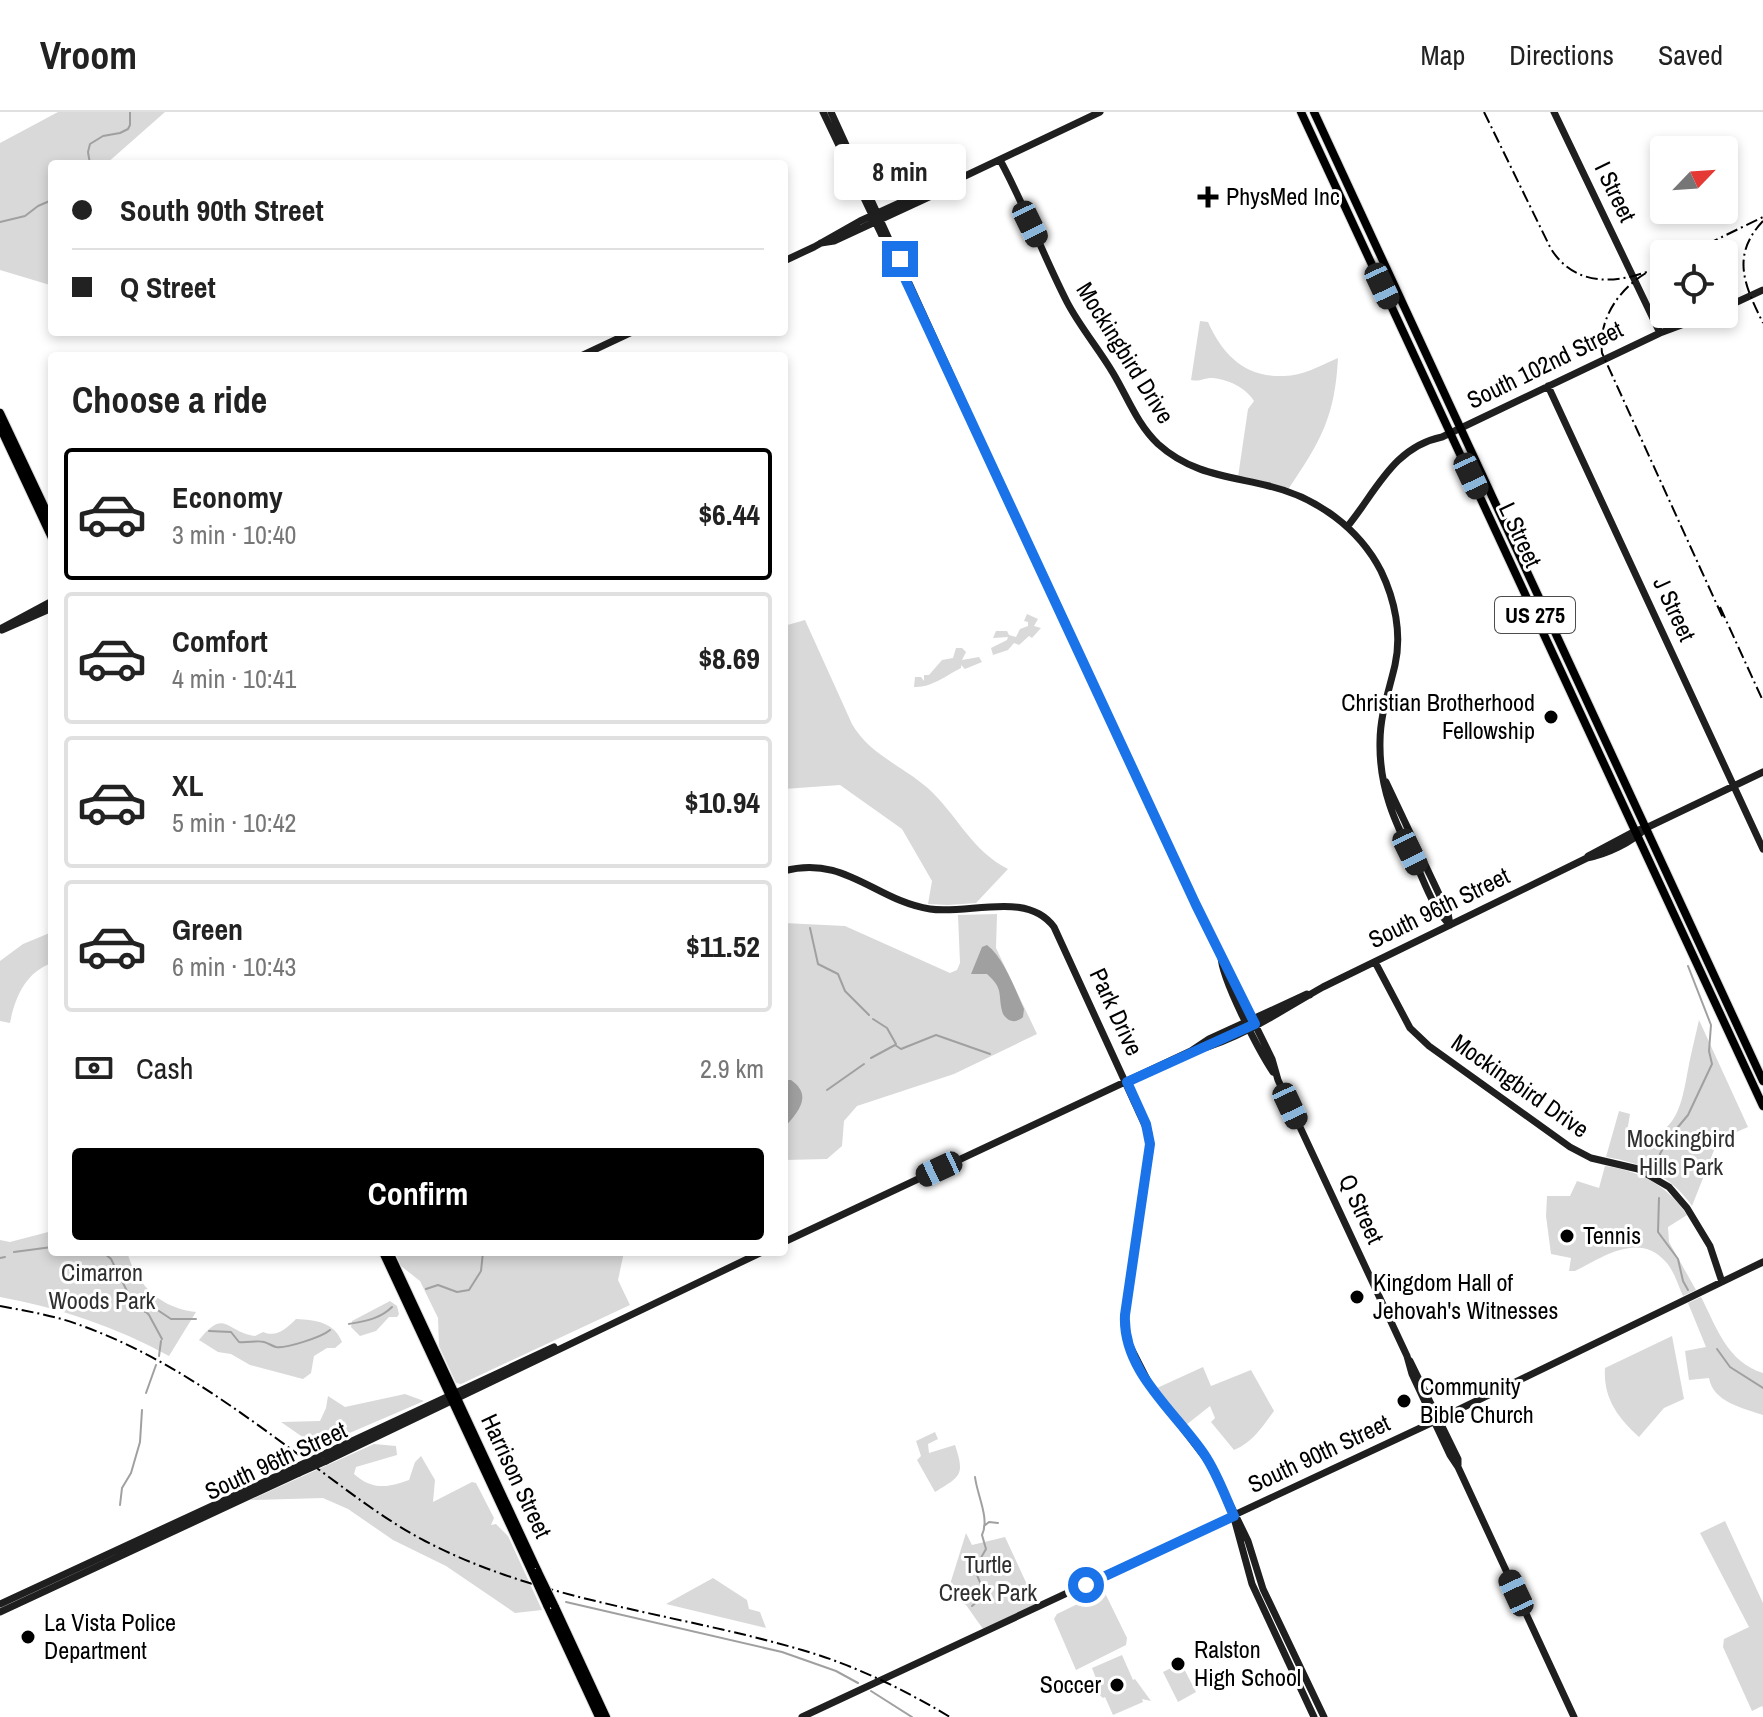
<!DOCTYPE html>
<meta charset="utf-8">
<style>
:root{--surface:#fff;--page:#f2f2f2;--text:#222;--muted:#767676;--line:#e0e0e0;--accent:#000}
body{margin:0;font-family:"Archivo Narrow",sans-serif;background:var(--page);color:var(--text);height:100vh;display:flex;flex-direction:column;font-size:30px;white-space:nowrap}
*{box-sizing:border-box;margin:0}
p{font-size:26px;color:var(--muted)}
.icon{flex:none;width:44px;height:44px;fill:none;stroke:currentColor;stroke-width:2;stroke-linecap:round;stroke-linejoin:round}
.map{position:relative;flex:1;overflow:hidden}
.details{position:absolute;left:48px;top:240px;width:740px;height:904px;display:flex;flex-direction:column;background:var(--surface);border-radius:8px;box-shadow:0 4px 12px #0003}
.details>*{flex:none}
.guide{position:absolute;left:48px;top:48px;width:740px;height:176px;border-radius:8px;box-shadow:0 4px 12px #0003;display:grid;align-content:center;height:176px;padding:0 24px;background:var(--surface)}
.needle{width:52px;rotate:65deg}
.tools{position:absolute;left:1650px;top:24px;display:grid;gap:16px}
.tools a{display:grid;place-items:center;width:88px;height:88px;border-radius:8px;background:var(--surface);box-shadow:0 4px 12px #0003;font-size:40px}
.end{position:absolute;width:36px;height:36px;margin:-18px;border:10px solid #1a73e8;background:#fff;box-shadow:0 0 0 4px #fff}
.from{border-radius:50%}
.bubble{position:absolute;height:56px;border-radius:8px;background:var(--surface);box-shadow:0 4px 12px #0003;font-size:26px;font-weight:700;line-height:56px;text-align:center}
.car{position:absolute;width:24px;height:48px;margin:-24px -12px;border-radius:10px;box-shadow:0 0 6px 2px #0007;background:linear-gradient(#222 24%,#8ab4d8 0 40%,#222 0 76%,#8ab4d8 0 86%,#222 0)}
.guide b{display:flex;align-items:center;gap:28px;height:76px;font-size:30px}
.guide b+b{border-top:2px solid var(--line)}
.guide i{width:20px;height:20px;background:var(--text)}
ul{padding:0;list-style:none}
li{display:flex;align-items:center;gap:24px;height:132px;margin:0 16px 12px;padding:0 8px;border:4px solid var(--line);border-radius:8px}
li div{flex:1}
li b{display:block;font-size:30px}
li em{font-style:normal;font-weight:700}
li.selected{border-color:var(--accent)}
li>.icon{width:72px;height:72px;stroke-width:1.5}
h2{padding:0 24px;font-size:36px;line-height:96px}
.pay{display:flex;align-items:center;gap:20px;height:88px;padding:0 24px;font-size:30px}
.pay p{margin-inline-start:auto}
.cta{display:flex;gap:16px;margin-top:auto;padding:16px 24px}
.cta a{flex:1;height:92px;border-radius:8px;background:var(--accent);color:#fff;font-size:32px;font-weight:700;line-height:92px;text-align:center}
header{display:flex;align-items:center;gap:48px;box-sizing:border-box;height:112px;padding:0 40px;background:var(--surface);border-bottom:2px solid var(--line)}
header strong{font-size:38px}
nav{display:flex;gap:44px;margin-inline-start:auto;font-size:28px}
.map>svg:first-child{display:block}
.green{fill:#d9d9d9}
.water{fill:#a0a0a0}
.lines{fill:none;stroke-linecap:round;stroke-linejoin:round}
.stream{stroke:#a0a0a0;stroke-width:2}
.primary-casing{stroke:#dbdbdb;stroke-width:10}
.secondary{stroke:#1f1f1f;stroke-width:7}
.primary{stroke:#000;stroke-width:8}
.rail{stroke:#000;stroke-width:2;stroke-dasharray:12 4 2 4;stroke-linecap:butt}
.primary-bridge-casing{stroke:#dbdbdb;stroke-width:10;stroke-linecap:butt}
.secondary-bridge{stroke:#1f1f1f;stroke-width:7}
.primary-bridge{stroke:#000;stroke-width:8}
.route{stroke:#1a73e8;stroke-width:10}
.poi-dot{fill:#000;stroke:#fff;stroke-width:3}
.labels{text-anchor:middle;stroke-width:6;stroke-linejoin:round;paint-order:stroke}
.shield{fill:#fff;stroke:#4c4c4c;stroke-width:2}
.shield-label{font-size:22px;font-weight:bold;fill:#000}
.street-label{font-size:24px;fill:#000;stroke:#fff}
.poi-label{font-size:24px;fill:#000;stroke:#fff;text-anchor:start}
.park-label{font-size:24px;fill:#303030;stroke:#fff}
</style>
<header>
<strong>Vroom</strong>
<nav><a>Map</a><a>Directions</a><a>Saved</a></nav>
</header>
<div class="map">
<svg width="1763" height="1605" viewBox="0 0 1763 1605">
<rect width="100%" height="100%" fill="#fff"/>
<path class="green" d="M58,0H165L106,52H52V170L50,173L0,158V31Z
M1200,209L1208,210C1223,243 1245,266 1284,264C1302,264 1322,253 1338,246C1335,304 1321,329 1289,376L1238,365L1248,297L1254,289C1246,276 1228,267 1212,266C1203,266 1200,270 1191,268Z
M1027,502L1038,507L1034,514L1041,516L1032,526L1029,524L1019,533L1014,531L1008,538L993,543L991,536L1007,528L1008,525L993,526L996,519H1007L1009,523L1016,525L1020,517L1028,514V510L1024,509Z
M805,508L852,612C870,644 908,656 933,681C959,707 973,739 1008,757L976,791L948,793L928,792L932,769L902,717L840,673L784,677V514Z
M956,536H962L966,540L962,548L979,545L982,550L965,557L961,553V556C945,564 931,576 914,575L915,565H921L924,569V563H929L942,548L953,546Z
M997,802L996,836L1037,922L954,962L857,994L844,1009L842,1034L827,1047L784,1048V811L845,814L950,861L957,858L960,851L958,803Z
M52,820V851C26,860 15,885 10,911L0,909V849L23,832Z
M1699,908L1748,1015L1718,1028L1692,1094C1671,1064 1643,1051 1606,1045L1619,999L1630,1002L1626,1026C1672,1029 1680,1002 1687,963C1690,945 1695,926 1699,908Z
M1605,1054C1640,1059 1667,1073 1687,1103L1668,1115L1669,1130L1696,1178L1683,1184C1678,1173 1674,1159 1666,1150C1639,1119 1603,1145 1575,1159H1569L1571,1146L1551,1142L1546,1104L1547,1084H1570L1577,1069L1599,1076Z
M52,1119V1140H127C137,1173 160,1196 196,1200L169,1244C116,1215 60,1196 0,1185V1128L10,1130Z
M395,1140H624L618,1168L630,1193L461,1272L456,1271L439,1234L438,1206L420,1169L401,1154Z
M1701,1185C1717,1216 1727,1250 1763,1261V1303C1743,1296 1713,1290 1709,1266L1689,1268L1685,1239L1706,1235L1688,1191Z
M390,1189L397,1194L399,1202L397,1205H389L376,1219L360,1224L351,1215L352,1209Z
M296,1207C316,1208 334,1210 342,1230L335,1236H327L314,1244L311,1261L303,1267L250,1253L231,1242L218,1240L199,1228C225,1195 226,1220 255,1224L263,1220C277,1226 287,1216 296,1207Z
M1672,1224L1684,1287L1664,1296L1639,1325C1618,1306 1603,1286 1605,1256Z
M1203,1255L1211,1274L1251,1258L1274,1299C1262,1315 1253,1330 1234,1338L1211,1310L1215,1306L1210,1294L1186,1313L1157,1276Z
M405,1282L424,1289L317,1335L281,1310L320,1309L326,1296L328,1284L345,1295Z
M935,1320L938,1327L928,1332L929,1341L955,1333C965,1363 961,1364 935,1380L917,1348L921,1344L916,1329Z
M374,1332L396,1334L397,1343L356,1355L354,1362C372,1378 387,1376 409,1368L415,1350L421,1344L435,1368L433,1390L472,1370L476,1371L494,1406L491,1413L496,1412L508,1424L542,1498L515,1501L446,1454L393,1428L348,1397L323,1386L250,1388Z
M1725,1409L1763,1491V1596L1762,1594L1752,1599L1723,1535L1724,1527L1749,1515L1700,1421Z
M966,1421L972,1433L1005,1425L1036,1492L983,1517L966,1493L947,1482Z
M713,1466L747,1488L749,1497L760,1500L766,1516L666,1492Z
M1104,1479L1127,1526L1126,1533L1076,1558L1054,1507L1057,1502Z
M1122,1543L1133,1568L1135,1567L1151,1589L1142,1587L1143,1590L1113,1603L1105,1585L1103,1586L1082,1568L1097,1569L1092,1556Z
M1181,1551L1196,1580L1178,1590L1163,1560Z"/>
<path class="water" d="M987,833C1004,846 1015,877 1024,897L1023,905C1016,911 1009,911 1003,902C997,883 1005,878 987,862H971L982,835Z
M784,968H791C814,984 797,1001 784,1016Z"/>
<g class="lines">
<path class="stream" d="M90,52L88,40L90,32L103,24L120,21L128,17L130,13V0
M0,110L25,104L38,94L52,88
M810,816L818,852L838,862L845,879L869,903
M873,907L887,916L896,932
M871,946L895,933L901,937L936,923L990,942
M827,978L864,952
M1659,1055L1660,1042L1668,1027L1688,1003L1712,952L1709,939L1711,913L1688,854
M1659,1086L1658,1120L1678,1147L1683,1169L1688,1178
M14,1140L52,1135
M103,1140L111,1147L128,1181L149,1203L162,1227
M0,1146L5,1145
M426,1177L438,1173L457,1180L469,1178L481,1159L483,1140
M145,1200L156,1197L171,1207H196
M349,1212C365,1209 380,1207 392,1195
M209,1219L231,1220L239,1230C247,1231 258,1228 264,1230C268,1231 272,1234 276,1235C285,1237 322,1225 330,1218
M1717,1237L1730,1255L1763,1276
M159,1244L161,1229
M146,1281L156,1253
M120,1393L122,1376L131,1361L140,1330L142,1298
M984,1414L989,1410L998,1411
M566,1490L782,1540L836,1559L858,1571
M972,1494L979,1488L982,1474C972,1456 976,1455 986,1437L982,1423C990,1406 977,1383 975,1365
M871,1579L912,1605"/>
<defs>
<path id="primary" d="M1301,0L1763,994
M1314,0L1763,969
M0,301L52,411
M0,315L52,426
M383,1140L531,1458
M389,1140L538,1460
M547,1493L599,1605
M555,1495L606,1605"/>
</defs>
<use href="#primary" class="primary-casing"/>
<path class="secondary" d="M823,0L894,149L900,156
M831,0L1028,432L1196,793L1272,947L1278,968L1407,1244L1412,1262L1450,1343L1458,1355L1574,1605
M1554,0L1660,221
M1000,48C1025,94 1043,143 1067,190C1080,215 1099,237 1113,261C1128,286 1137,312 1158,332C1191,362 1228,364 1269,374C1316,385 1359,416 1381,459C1395,488 1402,522 1395,553C1389,579 1380,603 1380,630C1379,676 1395,711 1415,750C1425,771 1433,797 1450,813
M821,131L834,129L942,79L946,73L1100,0
M784,149L814,135L860,109L939,73H946
M1724,196L1763,178
M581,244L632,220
M1548,274L1763,737
M1347,415C1376,380 1393,335 1442,325L1660,221L1711,202
M0,517L52,489
M2,518L52,496
M1386,670L1448,801L1450,813
M1588,744L1635,719L1646,716L1763,660
M784,759C844,742 876,789 930,797C968,803 1027,778 1054,815L1149,1022L1150,1038L1125,1203L1128,1230L1151,1275L1211,1353L1248,1429L1263,1477L1324,1605
M1221,844C1221,866 1259,939 1273,960
M1375,850L1410,916L1429,934L1570,1035L1591,1046L1638,1057L1669,1075L1687,1096L1710,1134L1722,1170
M1197,938C1242,926 1284,897 1323,875L1587,746C1607,742 1631,731 1646,716
M784,1130L1191,939L1209,927L1307,882L1310,883
M1410,1249L1458,1347V1353
M320,1344L554,1235
M326,1349L762,1140
M1234,1406L1252,1472L1314,1605
M0,1492L294,1356
M0,1500L299,1361
M802,1605L1431,1311L1763,1150"/>
<use href="#primary" class="primary"/>
<path class="rail" d="M1484,0L1551,137C1578,179 1624,171 1664,153
M1763,109C1730,144 1745,174 1763,211
M1687,142L1763,105
M1646,161C1618,178 1598,208 1602,241L1723,506
M1720,495L1763,589
M0,1194C26,1199 52,1203 77,1212C166,1243 239,1299 314,1354C351,1381 385,1408 425,1429C542,1490 676,1501 802,1538C854,1553 903,1577 950,1605"/>
<defs>
<path id="primary-bridge" d="M531,1458L547,1493
M538,1460L555,1495"/>
</defs>
<use href="#primary-bridge" class="primary-bridge-casing"/>
<path class="secondary-bridge" d="M294,1356L320,1344
M299,1361L326,1349"/>
<use href="#primary-bridge" class="primary-bridge"/>
</g>
<g class="lines">
<path class="route" d="M900,147V156L1196,793L1255,912L1127,970L1146,1012L1150,1032L1125,1203C1122,1259 1175,1299 1204,1342C1217,1361 1225,1384 1234,1404L1086,1473"/>
</g>
<g class="poi-dot">
<path d="M1204 73h8v8h8v8h-8v8h-8v-8h-8v-8h8z"/>
<circle cx="1551" cy="605" r="8"/>
<circle cx="1567" cy="1124" r="8"/>
<circle cx="1357" cy="1185" r="8"/>
<circle cx="1404" cy="1289" r="8"/>
<circle cx="28" cy="1525" r="8"/>
<circle cx="1178" cy="1552" r="8"/>
<circle cx="1117" cy="1573" r="8"/>
</g>
<g class="labels">
<rect class="shield" x="1495" y="485" width="80" height="36" rx="6"/>
<g class="shield-label">
<text x="1535" y="511">US 275</text>
</g>
<g class="street-label">
<text transform="translate(1615 80) rotate(64)" y="8">I Street</text>
<text transform="translate(1125 241) rotate(58)" y="8">Mockingbird Drive</text>
<text transform="translate(1545 253) rotate(-26)" y="8">South 102nd Street</text>
<text transform="translate(1520 423) rotate(65)" y="8">L Street</text>
<text transform="translate(1674 497) rotate(65)" y="8">J Street</text>
<text transform="translate(1439 796) rotate(-26)" y="8">South 96th Street</text>
<text transform="translate(1116 900) rotate(65)" y="8">Park Drive</text>
<text transform="translate(1520 974) rotate(35)" y="8">Mockingbird Drive</text>
<text transform="translate(1361 1097) rotate(65)" y="8">Q Street</text>
<text transform="translate(1319 1342) rotate(-25)" y="8">South 90th Street</text>
<text transform="translate(276 1349) rotate(-25)" y="8">South 96th Street</text>
<text transform="translate(516 1364) rotate(65)" y="8">Harrison Street</text>
</g>
<g class="poi-label">
<text x="1226" y="93">PhysMed Inc</text>
<text x="1535" y="599" text-anchor="end">Christian Brotherhood<tspan x="1535" dy="28">Fellowship</tspan></text>
<text x="1583" y="1132">Tennis</text>
<text x="1373" y="1179">Kingdom Hall of<tspan x="1373" dy="28">Jehovah's Witnesses</tspan></text>
<text x="1420" y="1283">Community<tspan x="1420" dy="28">Bible Church</tspan></text>
<text x="44" y="1519">La Vista Police<tspan x="44" dy="28">Department</tspan></text>
<text x="1194" y="1546">Ralston<tspan x="1194" dy="28">High School</tspan></text>
<text x="1101" y="1581" text-anchor="end">Soccer</text>
</g>
<g class="park-label">
<text x="1681" y="1035">Mockingbird<tspan x="1681" dy="28">Hills Park</tspan></text>
<text x="102" y="1169">Cimarron<tspan x="102" dy="28">Woods Park</tspan></text>
<text x="988" y="1461">Turtle<tspan x="988" dy="28">Creek Park</tspan></text>
</g>
</g>
</svg>
<div class="tools">
<a><svg class="needle" viewBox="-14 -14 28 28"><path d="M0-13l5 13h-10z" fill="#e53935"/><path d="M0 13l5-13h-10z" fill="#767676"/></svg></a>
<a><svg class="icon" aria-label="locate" viewBox="0 0 24 24"><circle cx="12" cy="12" r="6"/><path d="M12 2v4M12 18v4M2 12h4M18 12h4"/></svg></a>
</div>
<i class="end from" style="left:1086px;top:1473px"></i>
<i class="end" style="left:900px;top:147px"></i>
<div class="bubble" style="left:834px;top:32px;width:132px">8 min</div>
<i class="car" style="left:1030px;top:112px;rotate:154deg"></i>
<i class="car" style="left:1382px;top:174px;rotate:155deg"></i>
<i class="car" style="left:1471px;top:364px;rotate:155deg"></i>
<i class="car" style="left:1410px;top:740px;rotate:154deg"></i>
<i class="car" style="left:1290px;top:994px;rotate:155deg"></i>
<i class="car" style="left:939px;top:1057px;rotate:245deg"></i>
<i class="car" style="left:1516px;top:1481px;rotate:335deg"></i>
<div class="guide">
<b><i class="from"></i>South 90th Street</b>
<b><i></i>Q Street</b>
</div>
<section class="details">
<h2>Choose a ride</h2>
<ul>
<li class="selected"><svg class="icon" aria-label="car" viewBox="0 0 24 24"><path d="M5 17H2v-5l4-1 3-4h7l3 4 3 1v5h-3M9 17h6M6 11h13"/><circle cx="7" cy="17" r="2"/><circle cx="17" cy="17" r="2"/></svg><div><b>Economy</b><p>3 min · 10:40</p></div><em>$6.44</em></li>
<li><svg class="icon" aria-label="car" viewBox="0 0 24 24"><path d="M5 17H2v-5l4-1 3-4h7l3 4 3 1v5h-3M9 17h6M6 11h13"/><circle cx="7" cy="17" r="2"/><circle cx="17" cy="17" r="2"/></svg><div><b>Comfort</b><p>4 min · 10:41</p></div><em>$8.69</em></li>
<li><svg class="icon" aria-label="car" viewBox="0 0 24 24"><path d="M5 17H2v-5l4-1 3-4h7l3 4 3 1v5h-3M9 17h6M6 11h13"/><circle cx="7" cy="17" r="2"/><circle cx="17" cy="17" r="2"/></svg><div><b>XL</b><p>5 min · 10:42</p></div><em>$10.94</em></li>
<li><svg class="icon" aria-label="car" viewBox="0 0 24 24"><path d="M5 17H2v-5l4-1 3-4h7l3 4 3 1v5h-3M9 17h6M6 11h13"/><circle cx="7" cy="17" r="2"/><circle cx="17" cy="17" r="2"/></svg><div><b>Green</b><p>6 min · 10:43</p></div><em>$11.52</em></li>
</ul>
<div class="pay"><svg class="icon" aria-label="cash" viewBox="0 0 24 24"><path d="M3 7h18v10H3z"/><circle cx="12" cy="12" r="2"/></svg>Cash<p>2.9 km</p></div>
<div class="cta"><a>Confirm</a></div>
</section>
</div>
